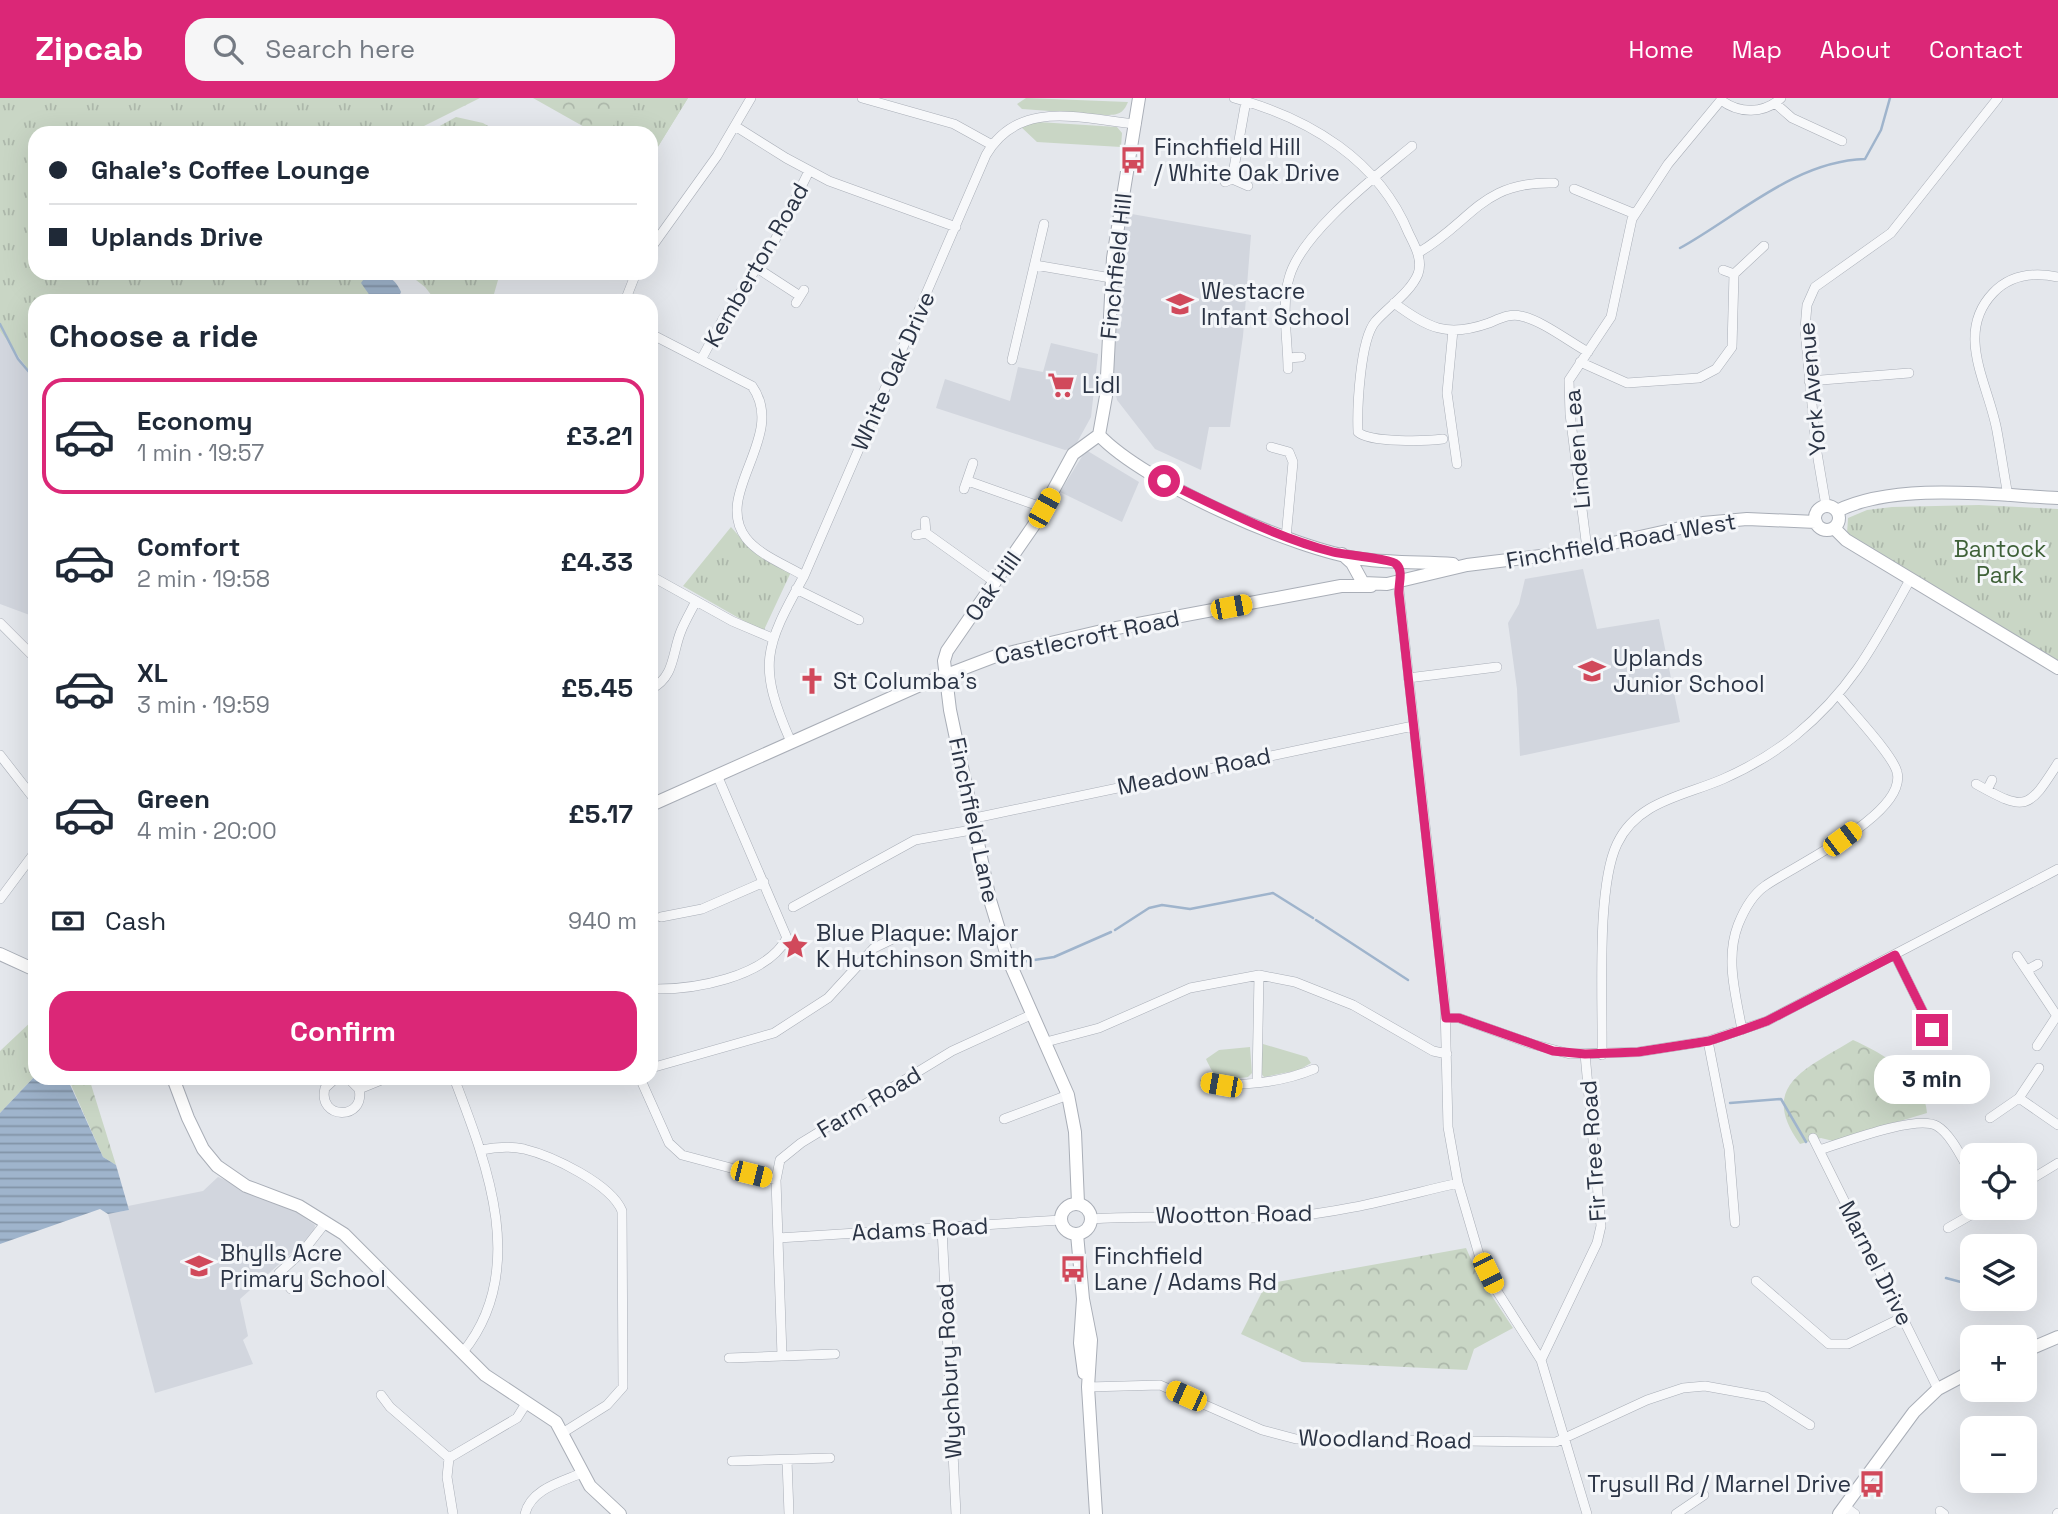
<!DOCTYPE html>
<meta charset="utf-8">
<style>
:root{--surface:#fff;--page:#f6f6f7;--text:#1f2937;--muted:#747a83;--line:#e0e1e3;--accent:#db2777}
body{margin:0;font-family:"Space Grotesk",sans-serif;background:var(--page);color:var(--text);height:100vh;display:flex;flex-direction:column;font-size:26px;white-space:nowrap}
*{box-sizing:border-box;margin:0}
p{font-size:23px;color:var(--muted)}
.icon{flex:none;width:38px;height:38px;fill:none;stroke:currentColor;stroke-width:2;stroke-linecap:round;stroke-linejoin:round}
.map{position:relative;flex:1;overflow:hidden}
.details{position:absolute;left:28px;top:196px;width:630px;height:791px;display:flex;flex-direction:column;background:var(--surface);border-radius:21px;box-shadow:0 7px 28px #0002}
.details>*{flex:none}
.guide{position:absolute;left:28px;top:28px;width:630px;height:154px;border-radius:21px;box-shadow:0 7px 28px #0002;display:grid;align-content:center;height:154px;padding:0 21px;background:var(--surface)}
.buttons{position:absolute;left:1960px;top:1045px;display:grid;gap:14px}
.buttons a{display:grid;place-items:center;width:77px;height:77px;border-radius:14px;background:var(--surface);box-shadow:0 7px 28px #0002;font-size:35px}
.end{position:absolute;width:32px;height:32px;margin:-16px;border:9px solid #db2777;background:#fff;box-shadow:0 0 0 4px #fff}
.from{border-radius:50%}
.bubble{position:absolute;height:49px;border-radius:21px;background:var(--surface);box-shadow:0 7px 28px #0002;font-size:23px;font-weight:600;line-height:49px;text-align:center}
.car{position:absolute;width:21px;height:42px;margin:-21px -10px;border-radius:9px;box-shadow:0 0 5px 2px #0007;background:linear-gradient(#f5c518 24%,#345 0 40%,#f5c518 0 76%,#345 0 86%,#f5c518 0)}
.guide b{display:flex;align-items:center;gap:24px;height:66px;font-size:26px}
.guide b+b{border-top:2px solid var(--line)}
.guide i{width:18px;height:18px;background:var(--text)}
ul{padding:0;list-style:none}
li{display:flex;align-items:center;gap:21px;height:116px;margin:0 14px 10px;padding:0 7px;border:4px solid transparent;border-radius:21px}
li div{flex:1}
li b{display:block;font-size:26px}
li em{font-style:normal;font-weight:600}
li.selected{border-color:var(--accent)}
li>.icon{width:63px;height:63px;stroke-width:1.5}
h2{padding:0 21px;font-size:32px;line-height:84px}
.pay{display:flex;align-items:center;gap:18px;height:77px;padding:0 21px;font-size:26px}
.pay p{margin-inline-start:auto}
.cta{display:flex;gap:14px;margin-top:auto;padding:14px 21px}
.cta a{flex:1;height:80px;border-radius:21px;background:var(--accent);color:#fff;font-size:28px;font-weight:600;line-height:80px;text-align:center}
header{display:flex;align-items:center;gap:42px;box-sizing:border-box;height:98px;padding:0 35px;background:var(--accent);color:#fff}
header strong{font-size:33px}
nav{display:flex;gap:38px;margin-inline-start:auto;font-size:24px}
.search{width:490px;height:63px;background:var(--page);display:flex;align-items:center;gap:18px;box-sizing:border-box;padding:0 24px;border-radius:21px;color:var(--muted);font-size:26px}
.map>svg:first-child{display:block}
.built{fill:#d2d6de}
.grass{fill:#c9d6c5}
.forest{fill:url(#forest-crowns)}
.park{fill:url(#park-tufts)}
.water{fill:url(#water-rules)}
.lines{fill:none;stroke-linecap:round;stroke-linejoin:round}
.stream{stroke:#9fb4cc;stroke-width:2.5}
.street-casing{stroke:#a9aeb7;stroke-width:10}
.secondary-casing{stroke:#a9aeb7;stroke-width:14}
.street{stroke:#f7f8fa;stroke-width:9}
.secondary{stroke:#fff;stroke-width:12}
.route{stroke:#db2777;stroke-width:9}
.labels{text-anchor:middle;stroke-width:6;stroke-linejoin:round;paint-order:stroke}
.poi-label{font-size:23px;fill:#2b3445;stroke:#f4f6f9;text-anchor:start}
.street-label{font-size:23px;fill:#2b3445;stroke:#f4f6f9}
.park-label{font-size:23px;fill:#3f6138;stroke:#f4f6f9}
</style>
<header>
<strong>Zipcab</strong>
<div class="search"><svg class="icon" aria-label="search" viewBox="0 0 24 24"><circle cx="10" cy="10" r="6"/><path d="M15 15l6 6"/></svg>Search here</div>
<nav><a>Home</a><a>Map</a><a>About</a><a>Contact</a></nav>
</header>
<div class="map">
<svg width="2058" height="1416" viewBox="0 0 2058 1416">
<defs>
<pattern id="forest-crowns" width="20" height="18" patternUnits="userSpaceOnUse" patternTransform="scale(1.75)"><rect width="20" height="18" fill="#c9d6c5"/><path d="M2 6a3 3 0 1 1 6 0M12 15a3 3 0 1 1 6 0" fill="none" stroke="#adb8ab"/></pattern>
<pattern id="park-tufts" width="24" height="20" patternUnits="userSpaceOnUse" patternTransform="scale(1.75)"><rect width="24" height="20" fill="#c9d6c5"/><path d="M3 7l-1-3M5 7V3M7 7l1-3M15 17l-1-3M17 17v-4M19 17l1-3" fill="none" stroke="#adb8ab"/></pattern>
<pattern id="water-rules" width="6" height="5" patternUnits="userSpaceOnUse" patternTransform="scale(1.75)"><rect width="6" height="5" fill="#9fb4cc"/><path d="M0 2.5h6" fill="none" stroke="#8293a7"/></pattern>
</defs>
<rect width="100%" height="100%" fill="#e4e7ec"/>
<path class="built" d="M1126,115L1251,137L1243,238L1230,329H1209L1201,372L1155,351L1117,302L1113,282L1116,180Z
M0,233L35,281V519L0,506Z
M1051,245L1098,256L1091,319L1074,350L1065,352L936,310L945,281L1010,303L1018,269L1043,274Z
M1086,352L1139,384L1122,424L1060,394Z
M1583,471L1597,531L1659,521L1680,624L1520,658L1517,591L1508,525L1519,506L1525,481Z
M218,1079L290,1110L315,1127L314,1135L240,1201L248,1238L243,1242L253,1266L155,1295L108,1116L129,1112L128,1108L203,1093Z"/>
<path class="grass" d="M1026,0L1128,4C1123,16 1118,17 1105,17L1022,11L1017,6Z
M1038,24L1117,29L1122,35L1121,49L1037,44L1019,27Z
M1263,946L1307,959L1311,965L1299,972L1264,979L1260,974Z
M1250,949L1252,975L1248,979C1221,982 1218,987 1206,961L1219,952Z"/>
<path class="forest" d="M533,0H688L651,60V35H595Z
M1853,942C1882,955 1925,979 1927,1015L1833,1043L1821,1040L1800,1046C1757,987 1808,970 1853,942Z
M68,980H89L116,1067L103,1059Z
M1466,1150L1478,1177L1513,1230L1474,1251L1467,1272L1302,1264L1241,1236L1266,1186Z"/>
<path class="park" d="M0,0H480L410,35H35V175H368L378,203H35V281L0,233Z
M629,0H688L651,60V35H609Z
M456,19L483,25L500,35H427Z
M407,175H500L492,203H436L425,189Z
M1979,407L2058,411V565L1847,436L1848,420L1867,412L1892,409Z
M731,429L745,445L791,474L763,534L683,488Z
M35,920V978L0,1015V953Z"/>
<path class="water" d="M368,175C384,175 395,179 401,194L397,203L373,202L361,185Z
M35,978L67,980L103,1059L116,1067L129,1112L108,1116L100,1111L0,1146V1015Z"/>
<g class="lines">
<path class="stream" d="M1680,150C1738,118 1795,63 1865,61L1881,32L1890,0
M0,226L18,261L35,281
M1316,822L1408,882
M1115,832L1149,810L1162,807L1190,811L1273,795L1313,820
M1021,864L1054,859L1111,834
M1730,1005L1781,1001L1806,1044
M1946,1180L1972,1187"/>
<defs>
<path id="street" d="M862,0L954,26L992,47
M1234,0C1309,20 1379,62 1409,136C1415,148 1423,162 1418,176C1410,195 1388,209 1375,224C1360,242 1357,310 1358,334C1370,345 1426,343 1443,341
M1775,5L1792,20L1842,43
M735,28L786,60L829,83L956,129
M1232,81L1246,3
M1225,84L1232,81L1248,88
M1574,91L1635,116
M651,150L717,58L751,0
M1418,155C1473,123 1481,83 1554,85
M1035,167L1111,180
M757,170L800,198
M1723,172L1734,176
M625,203L636,175
M796,205L804,192
M1394,205C1428,230 1447,240 1489,225C1499,221 1510,215 1521,218C1543,223 1568,243 1588,254
M1453,232L1447,295L1457,366
M651,236L752,288C788,338 712,395 746,440C759,457 786,467 804,478
M702,260L723,221L775,142L809,73
M1288,260L1301,259
M1012,262L1044,126
M1580,264L1627,285L1699,280L1716,271L1732,249L1734,176L1764,148
M1288,271C1288,242 1281,208 1289,180C1301,135 1376,78 1412,48
M1809,283L1909,275
M1271,349L1289,354L1293,364L1286,440
M968,383L1044,410
M964,391L973,365
M2008,398C2004,376 2001,355 1997,333C1989,287 1954,236 1993,195C2010,177 2034,174 2058,179
M1826,408L1816,349L1805,231L1807,207L1815,189L1891,135L1998,0
M926,435L996,485
M916,437L926,435L925,423
M1587,451L1570,316L1569,282L1611,219L1632,121L1668,66L1721,2C1739,16 1764,16 1781,0
M651,478L732,523L772,540
M1398,483L1445,906L1448,1029L1458,1085L1480,1160L1495,1190L1541,1262L1587,1416
M796,491L859,522
M0,525L35,560
M1408,580L1497,569
M651,591C675,579 672,555 681,533C685,523 691,513 696,503
M791,644C757,567 764,550 804,478L986,57C1019,0 1081,21 1136,26
M0,657L35,702
M1976,686C2026,714 2028,712 2058,665
M1987,692L1992,682
M975,720L1413,628
M0,801L35,754
M793,809L915,742L977,731
M661,819L702,811L764,784
M1895,857L1932,932
M2017,858L2057,918
M2027,872L2038,866
M651,891C693,892 765,880 787,840L717,677
M1446,920H1459L1532,946L1570,956L1638,954L1708,943L1767,923L2058,771
M1742,932C1736,898 1725,861 1738,827C1744,812 1752,797 1765,788C1793,768 1908,716 1897,674C1893,657 1852,614 1839,598
M1708,943L1729,1051L1735,1125
M1046,944L1099,930L1190,890L1259,877L1295,884L1353,907L1433,953L1447,956
M2037,948L2058,916
M1602,957C1603,903 1596,790 1617,746C1637,703 1684,698 1723,681C1748,670 1774,655 1796,637C1853,590 1876,543 1911,480
M651,970L774,935L828,900L874,850L901,837
M336,980L325,990C317,1022 366,1023 359,991L348,980
M454,980C487,1066 529,1173 463,1254
M640,980L669,1045L682,1057L776,1082
M1205,984C1238,990 1283,984 1314,971
M1257,984L1259,877
M359,991L386,980
M2019,1000L2058,1027
M1990,1020L2019,1000L2039,970
M1004,1021L1068,997
M1813,1040L1938,1291
M481,1052C495,1049 510,1048 524,1051C553,1058 611,1086 622,1113L623,1289L607,1307L564,1334
M1819,1052C1842,1045 1917,1016 1937,1028C1952,1037 1963,1063 1972,1077
M2025,1085L2058,1065
M1091,1121C1156,1116 1220,1123 1284,1119C1343,1115 1401,1098 1458,1085
M942,1130L956,1416
M1948,1130L1983,1110
M778,1140L1061,1122
M1756,1183L1829,1246H1848L1903,1219
M291,1191L279,1175L304,1152L326,1124
M782,1258L835,1256
M729,1260L782,1258L776,1082L780,1062L801,1045L952,953L1033,916
M1541,1262L1597,1145L1601,1128L1585,956
M1088,1289L1160,1287L1262,1332L1296,1341L1556,1344L1647,1302L1683,1290L1705,1288L1766,1299L1810,1327
M381,1297L390,1309L449,1360
M787,1362L789,1416
M732,1363L830,1360
M1844,1408L1855,1416
M1940,1413L1944,1416
M453,1416L447,1379L449,1360L517,1320L527,1304
M525,1416C531,1391 561,1384 582,1375
M1676,1416L1704,1397
M2057,1416L2058,1415"/>
<path id="secondary" d="M1099,337C1144,385 1296,452 1362,461C1392,465 1423,464 1453,466
M1099,337L1106,298L1113,160L1139,0
M1815 420a12 12 0 1 1 24 0a12 12 0 1 1-24 0Z
M1837,413C1896,384 1993,397 2058,400
M1834,430L1846,442L2058,570
M1342,456L1352,465L1363,485L1387,486L1467,467L1572,454L1703,425L1747,421L1816,424
M651,707L920,587L996,558L1106,532L1341,488H1371
M0,856L35,872
M173,980L188,1020L203,1051L217,1068L246,1088L299,1108L344,1136L485,1277L556,1324L590,1388L620,1416
M1078,1105L1075,1034L1068,997L1008,861L990,802L950,612L944,563L947,553L1036,424L1073,356L1099,337
M1061 1121a15 15 0 1 1 30 0a15 15 0 1 1-30 0Z
M1077,1136L1083,1201L1080,1245L1084,1275
M1083,1201L1091,1242L1088,1289L1096,1416
M2025,1253L2058,1239
M1839,1416L1914,1314L1938,1291L1972,1273"/>
</defs>
<use href="#street" class="street-casing"/>
<use href="#secondary" class="secondary-casing"/>
<use href="#street" class="street"/>
<use href="#secondary" class="secondary"/>
</g>
<g class="lines">
<path class="route" d="M1164,383C1219,409 1274,439 1333,454C1345,457 1392,461 1396,466C1404,473 1398,486 1399,496L1446,920H1459L1553,953L1585,956L1638,954L1709,943L1742,932L1767,923L1895,857L1932,932"/>
</g>
<defs>
<symbol id="bus-bare" viewBox="-9 -9 18 18"><path d="M-5-6H5V4H4V6H2V4H-2V6H-4V4H-5ZM-3.5-4V0h7V-4ZM-3.5 1.2v1.5H-2V1.2ZM2 1.2v1.5H3.5V1.2Z" fill="#d1495b" stroke="#f4f6f9" stroke-width="2.5" paint-order="stroke"/></symbol>
<symbol id="school-bare" viewBox="-9 -9 18 18"><path d="M0-5L7-2L0 1L-7-2ZM-4 1L0 2.5L4 1V4Q0 6-4 4Z" fill="#d1495b" stroke="#f4f6f9" stroke-width="2.5" paint-order="stroke"/></symbol>
<symbol id="supermarket-bare" viewBox="-9 -9 18 18"><path d="M-6-5.5h2.5l.6 2H6L4.5 2H-2.5L-4.4-4H-6ZM-1.5 3.2a1.3 1.3 0 1 0 .1 0ZM3 3.2a1.3 1.3 0 1 0 .1 0Z" fill="#d1495b" stroke="#f4f6f9" stroke-width="2.5" paint-order="stroke"/></symbol>
<symbol id="church-bare" viewBox="-9 -9 18 18"><path d="M-1.2-6h2.4v3.5h3.3v2.4h-3.3V6h-2.4V-.1h-3.3v-2.4h3.3Z" fill="#d1495b" stroke="#f4f6f9" stroke-width="2.5" paint-order="stroke"/></symbol>
<symbol id="sight-bare" viewBox="-9 -9 18 18"><path d="M0-6L1.8-2.2L6-1.7L2.9 1.2L3.7 5.4L0 3.3L-3.7 5.4L-2.9 1.2L-6-1.7L-1.8-2.2Z" fill="#d1495b" stroke="#f4f6f9" stroke-width="2.5" paint-order="stroke"/></symbol>
</defs>
<g fill-rule="evenodd">
<use href="#bus-bare" x="1114" y="43" width="38" height="38"/>
<use href="#school-bare" x="1161" y="187" width="38" height="38"/>
<use href="#supermarket-bare" x="1042" y="268" width="38" height="38"/>
<use href="#school-bare" x="1573" y="554" width="38" height="38"/>
<use href="#church-bare" x="793" y="564" width="38" height="38"/>
<use href="#sight-bare" x="776" y="829" width="38" height="38"/>
<use href="#school-bare" x="180" y="1149" width="38" height="38"/>
<use href="#bus-bare" x="1054" y="1152" width="38" height="38"/>
<use href="#bus-bare" x="1853" y="1367" width="38" height="38"/>
</g>
<g class="labels">
<g class="poi-label">
<text x="1154" y="57">Finchfield Hill<tspan x="1154" dy="26">/ White Oak Drive</tspan></text>
<text x="1201" y="201">Westacre<tspan x="1201" dy="26">Infant School</tspan></text>
<text x="1082" y="295">Lidl</text>
<text x="1613" y="568">Uplands<tspan x="1613" dy="26">Junior School</tspan></text>
<text x="833" y="591">St Columba's</text>
<text x="816" y="843">Blue Plaque: Major<tspan x="816" dy="26">K Hutchinson Smith</tspan></text>
<text x="220" y="1163">Bhylls Acre<tspan x="220" dy="26">Primary School</tspan></text>
<text x="1094" y="1166">Finchfield<tspan x="1094" dy="26">Lane / Adams Rd</tspan></text>
<text x="1851" y="1394" text-anchor="end">Trysull Rd / Marnel Drive</text>
</g>
<g class="street-label">
<text transform="translate(756 167) rotate(-60)" y="8">Kemberton Road</text>
<text transform="translate(1116 168) rotate(-84)" y="8">Finchfield Hill</text>
<text transform="translate(893 273) rotate(-66)" y="8">White Oak Drive</text>
<text transform="translate(1812 291) rotate(-95)" y="8">York Avenue</text>
<text transform="translate(1577 351) rotate(-95)" y="8">Linden Lea</text>
<text transform="translate(1621 443) rotate(-10)" y="8">Finchfield Road West</text>
<text transform="translate(993 488) rotate(-55)" y="8">Oak Hill</text>
<text transform="translate(1087 539) rotate(-12)" y="8">Castlecroft Road</text>
<text transform="translate(1194 673) rotate(-12)" y="8">Meadow Road</text>
<text transform="translate(974 722) rotate(78)" y="8">Finchfield Lane</text>
<text transform="translate(869 1004) rotate(-31)" y="8">Farm Road</text>
<text transform="translate(1593 1053) rotate(-94)" y="8">Fir Tree Road</text>
<text transform="translate(1234 1116) rotate(-1)" y="8">Wootton Road</text>
<text transform="translate(920 1131) rotate(-3)" y="8">Adams Road</text>
<text transform="translate(1876 1165) rotate(63)" y="8">Marnel Drive</text>
<text transform="translate(949 1273) rotate(-93)" y="8">Wychbury Road</text>
<text transform="translate(1385 1341) rotate(1)" y="8">Woodland Road</text>
</g>
<g class="park-label">
<text x="2000" y="459">Bantock<tspan x="2000" dy="26">Park</tspan></text>
</g>
</g>
</svg>
<div class="buttons">
<a><svg class="icon" aria-label="locate" viewBox="0 0 24 24"><circle cx="12" cy="12" r="6"/><path d="M12 2v4M12 18v4M2 12h4M18 12h4"/></svg></a>
<a><svg class="icon" aria-label="layers" viewBox="0 0 24 24"><path d="M12 4l9 5-9 5-9-5zM3 14l9 5 9-5"/></svg></a>
<a>+</a>
<a>−</a>
</div>
<i class="end from" style="left:1164px;top:383px"></i>
<i class="end" style="left:1932px;top:932px"></i>
<div class="bubble" style="left:1874px;top:957px;width:116px">3 min</div>
<i class="car" style="left:1044px;top:410px;rotate:29deg"></i>
<i class="car" style="left:1231px;top:509px;rotate:79deg"></i>
<i class="car" style="left:1842px;top:741px;rotate:53deg"></i>
<i class="car" style="left:1221px;top:987px;rotate:280deg"></i>
<i class="car" style="left:751px;top:1076px;rotate:104deg"></i>
<i class="car" style="left:1488px;top:1175px;rotate:154deg"></i>
<i class="car" style="left:1186px;top:1298px;rotate:294deg"></i>
<div class="guide">
<b><i class="from"></i>Ghale's Coffee Lounge</b>
<b><i></i>Uplands Drive</b>
</div>
<section class="details">
<h2>Choose a ride</h2>
<ul>
<li class="selected"><svg class="icon" aria-label="car" viewBox="0 0 24 24"><path d="M5 17H2v-5l4-1 3-4h7l3 4 3 1v5h-3M9 17h6M6 11h13"/><circle cx="7" cy="17" r="2"/><circle cx="17" cy="17" r="2"/></svg><div><b>Economy</b><p>1 min · 19:57</p></div><em>£3.21</em></li>
<li><svg class="icon" aria-label="car" viewBox="0 0 24 24"><path d="M5 17H2v-5l4-1 3-4h7l3 4 3 1v5h-3M9 17h6M6 11h13"/><circle cx="7" cy="17" r="2"/><circle cx="17" cy="17" r="2"/></svg><div><b>Comfort</b><p>2 min · 19:58</p></div><em>£4.33</em></li>
<li><svg class="icon" aria-label="car" viewBox="0 0 24 24"><path d="M5 17H2v-5l4-1 3-4h7l3 4 3 1v5h-3M9 17h6M6 11h13"/><circle cx="7" cy="17" r="2"/><circle cx="17" cy="17" r="2"/></svg><div><b>XL</b><p>3 min · 19:59</p></div><em>£5.45</em></li>
<li><svg class="icon" aria-label="car" viewBox="0 0 24 24"><path d="M5 17H2v-5l4-1 3-4h7l3 4 3 1v5h-3M9 17h6M6 11h13"/><circle cx="7" cy="17" r="2"/><circle cx="17" cy="17" r="2"/></svg><div><b>Green</b><p>4 min · 20:00</p></div><em>£5.17</em></li>
</ul>
<div class="pay"><svg class="icon" aria-label="cash" viewBox="0 0 24 24"><path d="M3 7h18v10H3z"/><circle cx="12" cy="12" r="2"/></svg>Cash<p>940 m</p></div>
<div class="cta"><a>Confirm</a></div>
</section>
</div>
